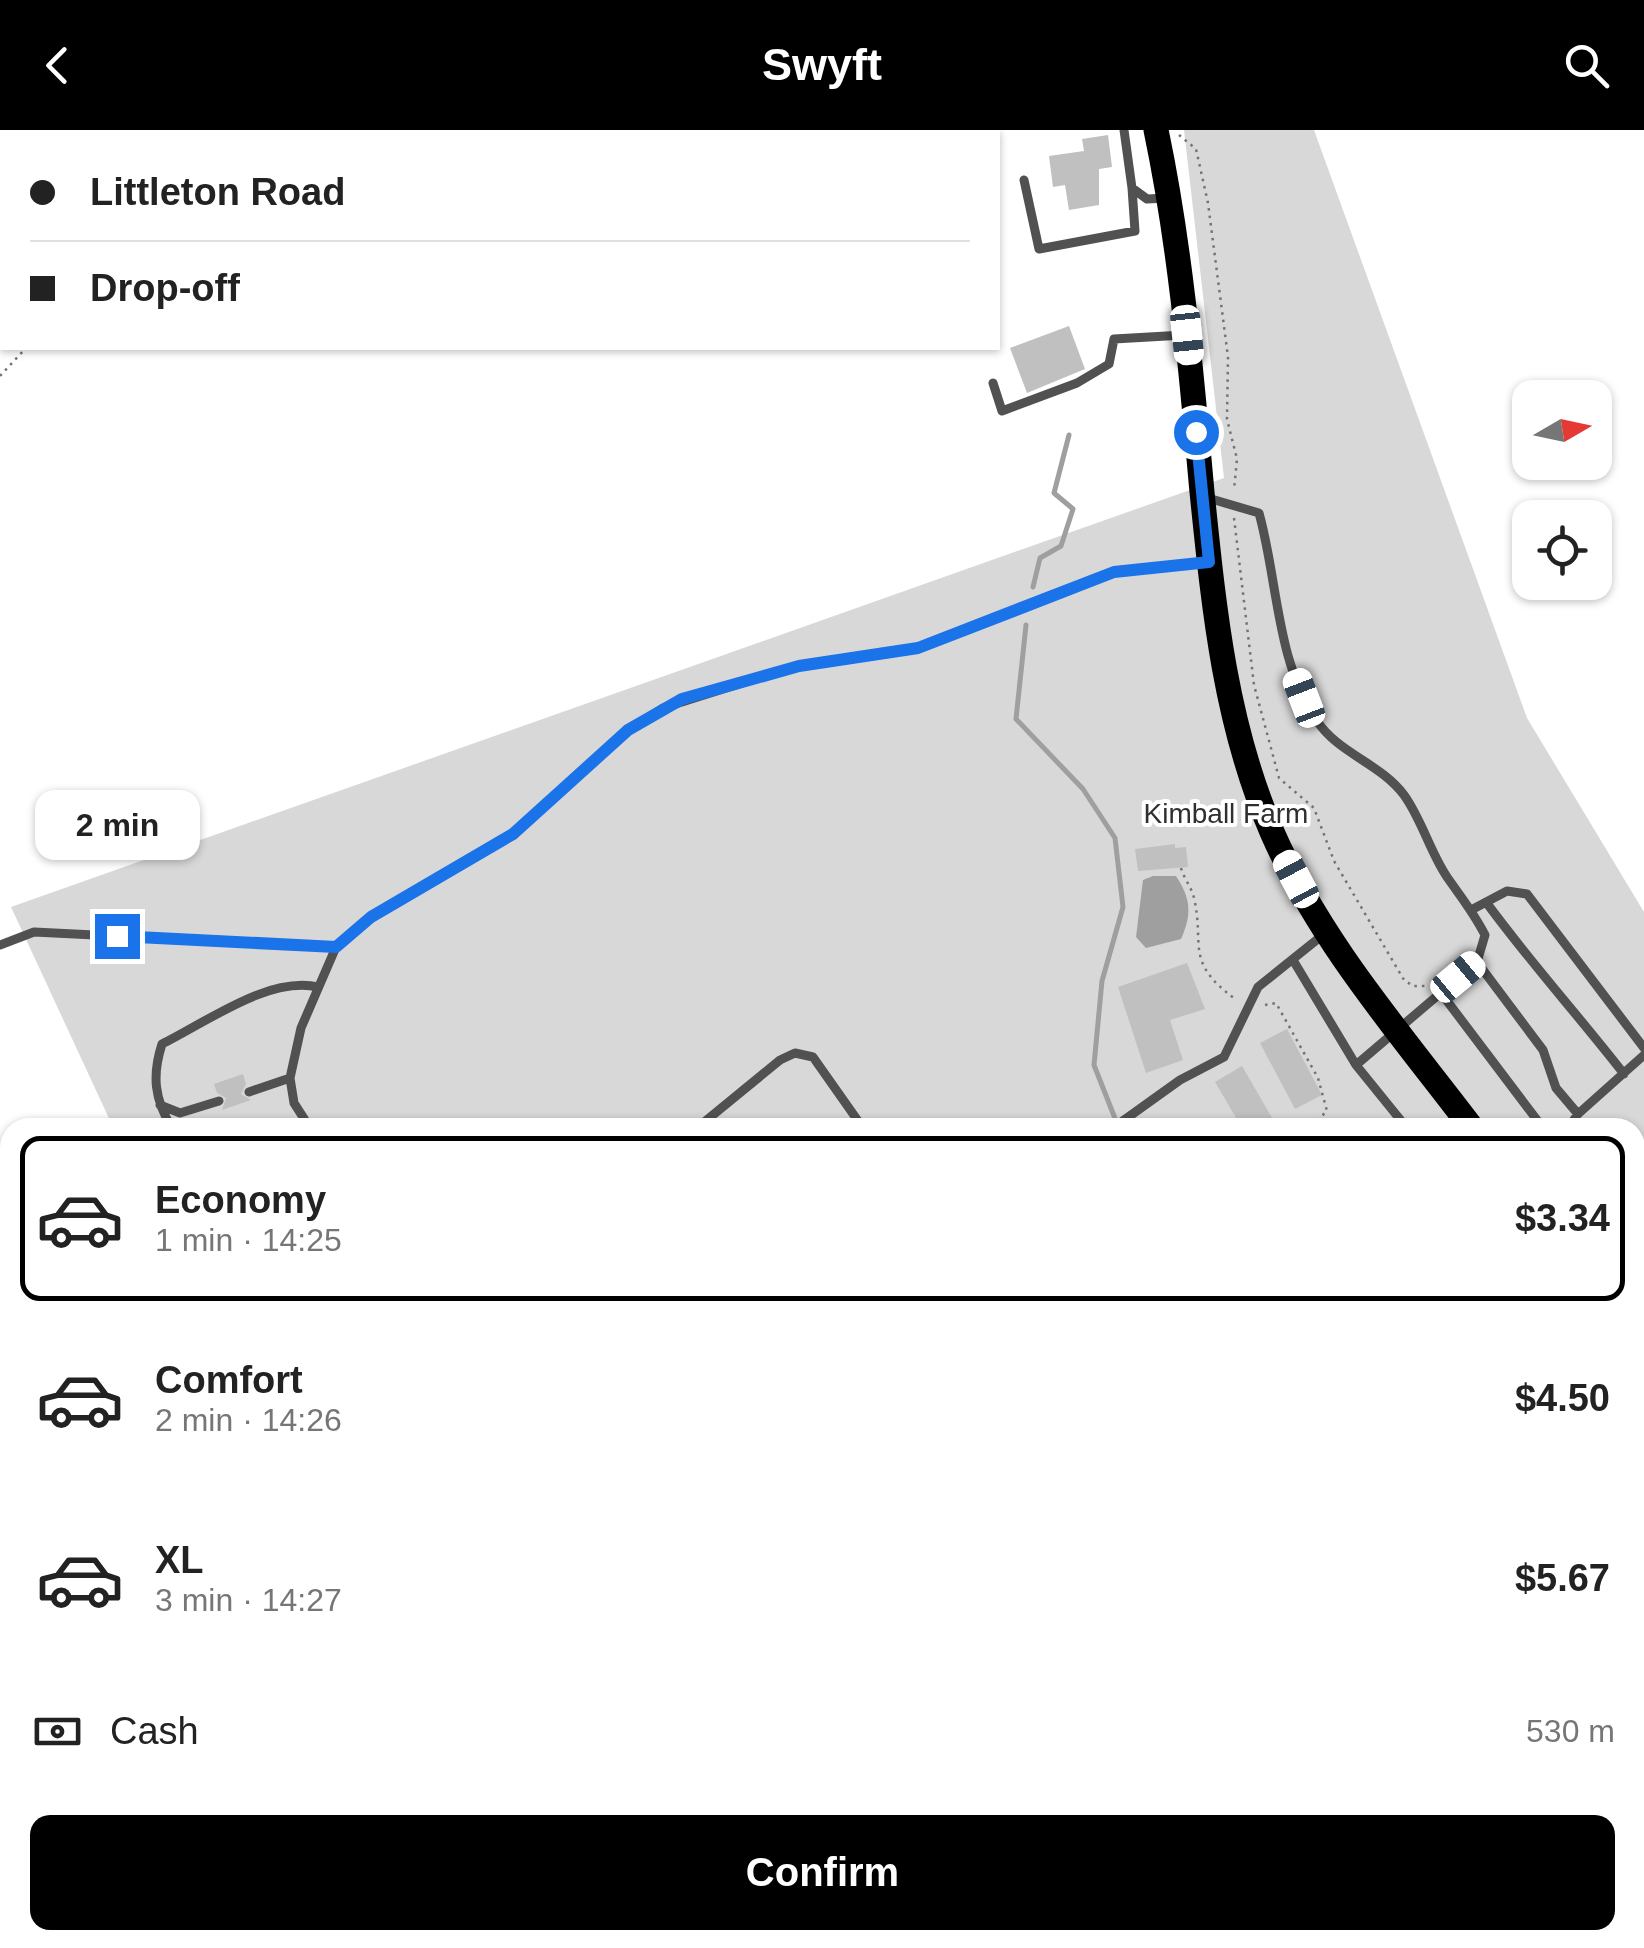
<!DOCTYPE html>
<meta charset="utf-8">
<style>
:root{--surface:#fff;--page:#f6f6f6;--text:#222;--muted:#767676;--line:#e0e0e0;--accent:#000}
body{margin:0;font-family:Arial,sans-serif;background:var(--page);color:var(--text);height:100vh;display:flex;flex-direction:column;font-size:38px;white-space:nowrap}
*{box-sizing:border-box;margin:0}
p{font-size:32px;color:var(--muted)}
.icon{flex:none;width:55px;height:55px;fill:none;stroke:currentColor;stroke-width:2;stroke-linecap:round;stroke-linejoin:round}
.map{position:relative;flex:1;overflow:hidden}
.side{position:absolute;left:0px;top:988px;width:1645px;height:832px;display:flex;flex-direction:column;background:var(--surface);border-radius:30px 30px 0 0;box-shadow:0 2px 8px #0004}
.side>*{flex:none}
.banner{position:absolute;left:0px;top:0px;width:1000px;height:220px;box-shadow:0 2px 8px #0004;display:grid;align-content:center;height:220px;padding:0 30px;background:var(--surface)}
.needle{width:65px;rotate:81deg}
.fabs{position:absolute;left:1512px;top:250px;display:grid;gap:20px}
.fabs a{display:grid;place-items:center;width:100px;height:100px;border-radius:20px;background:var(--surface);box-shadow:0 2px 8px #0004;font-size:50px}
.end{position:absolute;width:45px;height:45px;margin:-22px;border:12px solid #1a73e8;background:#fff;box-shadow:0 0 0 5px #fff}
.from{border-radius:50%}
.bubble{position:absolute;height:70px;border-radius:20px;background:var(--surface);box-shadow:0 2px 8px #0004;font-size:32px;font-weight:800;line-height:70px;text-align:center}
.car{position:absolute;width:30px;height:60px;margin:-30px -15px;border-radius:12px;box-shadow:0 0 8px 2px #0007;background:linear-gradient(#fff 24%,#345 0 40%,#fff 0 76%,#345 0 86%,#fff 0)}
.banner b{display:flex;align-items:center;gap:35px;height:95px;font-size:38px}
.banner b+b{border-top:2px solid var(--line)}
.banner i{width:25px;height:25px;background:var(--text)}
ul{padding:18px 0 0;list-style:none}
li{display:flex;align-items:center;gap:30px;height:165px;margin:0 20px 15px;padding:0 10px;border:5px solid transparent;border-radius:20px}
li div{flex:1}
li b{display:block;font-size:38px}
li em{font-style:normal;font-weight:800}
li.current{border-color:var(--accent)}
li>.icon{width:90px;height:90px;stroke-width:1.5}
.pay{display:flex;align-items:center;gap:25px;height:110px;padding:0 30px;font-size:38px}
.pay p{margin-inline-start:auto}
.cta{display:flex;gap:20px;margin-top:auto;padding:20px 30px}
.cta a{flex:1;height:115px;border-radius:20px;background:var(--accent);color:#fff;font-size:40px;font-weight:800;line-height:115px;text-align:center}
header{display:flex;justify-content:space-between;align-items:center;height:130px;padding:0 30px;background:var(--accent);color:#fff;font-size:45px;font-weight:800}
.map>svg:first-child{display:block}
.green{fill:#d8d8d8}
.water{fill:#9f9f9f}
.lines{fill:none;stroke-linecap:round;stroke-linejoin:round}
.stream{stroke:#9f9f9f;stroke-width:5}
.building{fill:#c0c0c0}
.path{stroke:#737373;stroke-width:2.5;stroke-dasharray:2.5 5;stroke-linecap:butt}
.service{stroke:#515151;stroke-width:9}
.minor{stroke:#515151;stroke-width:18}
.primary{stroke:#000;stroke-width:25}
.route{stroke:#1a73e8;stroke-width:12}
.labels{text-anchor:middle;stroke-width:8;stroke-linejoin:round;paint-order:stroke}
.park-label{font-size:28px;fill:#2f2f2f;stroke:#fff}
</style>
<header><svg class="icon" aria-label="back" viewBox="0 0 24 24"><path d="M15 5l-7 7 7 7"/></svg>Swyft<svg class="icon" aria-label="search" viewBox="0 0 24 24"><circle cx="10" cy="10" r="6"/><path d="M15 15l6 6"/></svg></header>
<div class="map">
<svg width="1644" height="1818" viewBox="0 0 1644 1818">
<rect width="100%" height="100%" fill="#fff"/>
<path class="green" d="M1184,0H1314L1527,588L1644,782V1818H607L602,1810H1635V998L113,997L11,777L1224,348Z"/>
<path class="water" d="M1153,746H1176C1191,769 1192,784 1181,809L1146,818L1136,807L1143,750Z"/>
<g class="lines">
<path class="stream" d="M1033,457L1040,428L1061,416L1073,379L1054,363L1069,305
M1026,495L1016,589L1083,659L1115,708L1123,777L1102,851L1094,935L1118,996
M1635,1413L1644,1414"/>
</g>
<path class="building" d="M1108,5L1112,37L1099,39V75L1069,80L1065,55L1053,57L1049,26L1084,21L1082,9Z
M1069,196L1085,239L1027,263L1010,218Z
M1175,714V718L1186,717L1188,737L1138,741L1135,719Z
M1187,833L1205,879L1170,890L1183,930L1146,943L1118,857Z
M1287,899L1322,965L1295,979L1260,913Z
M1242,936L1278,998H1242L1215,952Z
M243,944L246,954L241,964L251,970L222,980L226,968L217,963L214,954Z"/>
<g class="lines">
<path class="path" d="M1179,5L1196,19L1208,73L1228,227L1227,289L1237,329L1234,360
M0,246L26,218
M1234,388L1254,555L1279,648L1314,678L1334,731L1404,850L1413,856H1428
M1181,738C1184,749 1192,758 1194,768C1205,816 1184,831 1235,869
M1265,875L1276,873L1318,948L1327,981L1309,998
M1635,1401H1639
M852,1810L853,1818"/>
<path class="service" d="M1124,0L1132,58L1147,69L1167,68
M0,2L2,4
M11,2L17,0
M1024,50L1039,119L1135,101L1132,58
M993,253L1002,281L1077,253L1109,234L1114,209L1184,205
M1208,368L1259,383C1278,451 1276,531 1317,591C1339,624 1380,633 1404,665C1422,690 1430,722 1447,747C1461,767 1474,783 1485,805L1477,832
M1486,772C1530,832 1578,885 1624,944
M1473,779L1507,761L1527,764L1644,918
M0,815L34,802L336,817
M1293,830L1356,935
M1441,863L1543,998
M249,962L290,948
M160,975L180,983L219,971
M1578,984L1644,925
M172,998C154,969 152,945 162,914C207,892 268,846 318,857
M310,998L294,973L290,948L301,898L336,817L371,787L513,704L628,601L663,578L799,535L918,518L1113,442L1207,433
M697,998L780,930L795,923L813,927L863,998
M1113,998L1180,950L1224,927L1258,857L1324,804
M1407,998L1356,935L1477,832L1543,920L1556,958L1578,984L1568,998"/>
<path class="minor" d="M712,0L715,2
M761,2L765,0"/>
<path class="primary" d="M1156,0C1181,119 1191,240 1202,362C1214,479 1225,593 1272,702C1320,812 1400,903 1472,998
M1635,1213L1644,1224"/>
</g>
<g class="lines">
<path class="route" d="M117,806L336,817L371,787L513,704L628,600L682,569L799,536L918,518L1114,442L1209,432L1196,302"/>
</g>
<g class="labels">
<g class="park-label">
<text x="1226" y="693">Kimball Farm</text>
</g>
</g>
</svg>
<div class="fabs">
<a><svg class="needle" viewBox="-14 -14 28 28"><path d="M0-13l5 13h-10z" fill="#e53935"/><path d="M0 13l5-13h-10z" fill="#767676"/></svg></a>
<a><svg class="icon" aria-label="locate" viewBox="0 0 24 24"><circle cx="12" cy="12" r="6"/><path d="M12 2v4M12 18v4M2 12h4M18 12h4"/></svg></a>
</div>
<i class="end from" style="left:1196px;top:302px"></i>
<i class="end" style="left:117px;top:806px"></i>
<div class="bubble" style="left:35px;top:660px;width:165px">2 min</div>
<i class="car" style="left:1187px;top:205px;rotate:174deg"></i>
<i class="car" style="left:1304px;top:568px;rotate:339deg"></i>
<i class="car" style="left:1296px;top:749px;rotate:332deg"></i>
<i class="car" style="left:1458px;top:847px;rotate:50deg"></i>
<div class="banner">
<b><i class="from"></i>Littleton Road</b>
<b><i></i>Drop-off</b>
</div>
<section class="side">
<ul>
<li class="current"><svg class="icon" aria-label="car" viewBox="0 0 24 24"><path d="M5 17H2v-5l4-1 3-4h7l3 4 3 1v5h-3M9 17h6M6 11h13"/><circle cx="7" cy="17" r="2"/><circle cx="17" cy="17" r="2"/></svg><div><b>Economy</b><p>1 min · 14:25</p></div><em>$3.34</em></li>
<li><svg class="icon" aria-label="car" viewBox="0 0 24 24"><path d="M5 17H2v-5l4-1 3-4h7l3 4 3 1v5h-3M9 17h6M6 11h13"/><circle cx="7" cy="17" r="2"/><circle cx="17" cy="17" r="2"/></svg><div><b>Comfort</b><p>2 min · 14:26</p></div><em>$4.50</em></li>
<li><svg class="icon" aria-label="car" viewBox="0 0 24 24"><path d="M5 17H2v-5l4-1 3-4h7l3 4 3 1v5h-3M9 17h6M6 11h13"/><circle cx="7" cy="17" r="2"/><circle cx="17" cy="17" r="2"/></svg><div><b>XL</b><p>3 min · 14:27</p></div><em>$5.67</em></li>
</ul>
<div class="pay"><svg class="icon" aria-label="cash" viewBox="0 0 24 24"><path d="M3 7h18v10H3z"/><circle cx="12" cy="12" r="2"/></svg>Cash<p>530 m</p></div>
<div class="cta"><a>Confirm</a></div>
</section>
</div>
